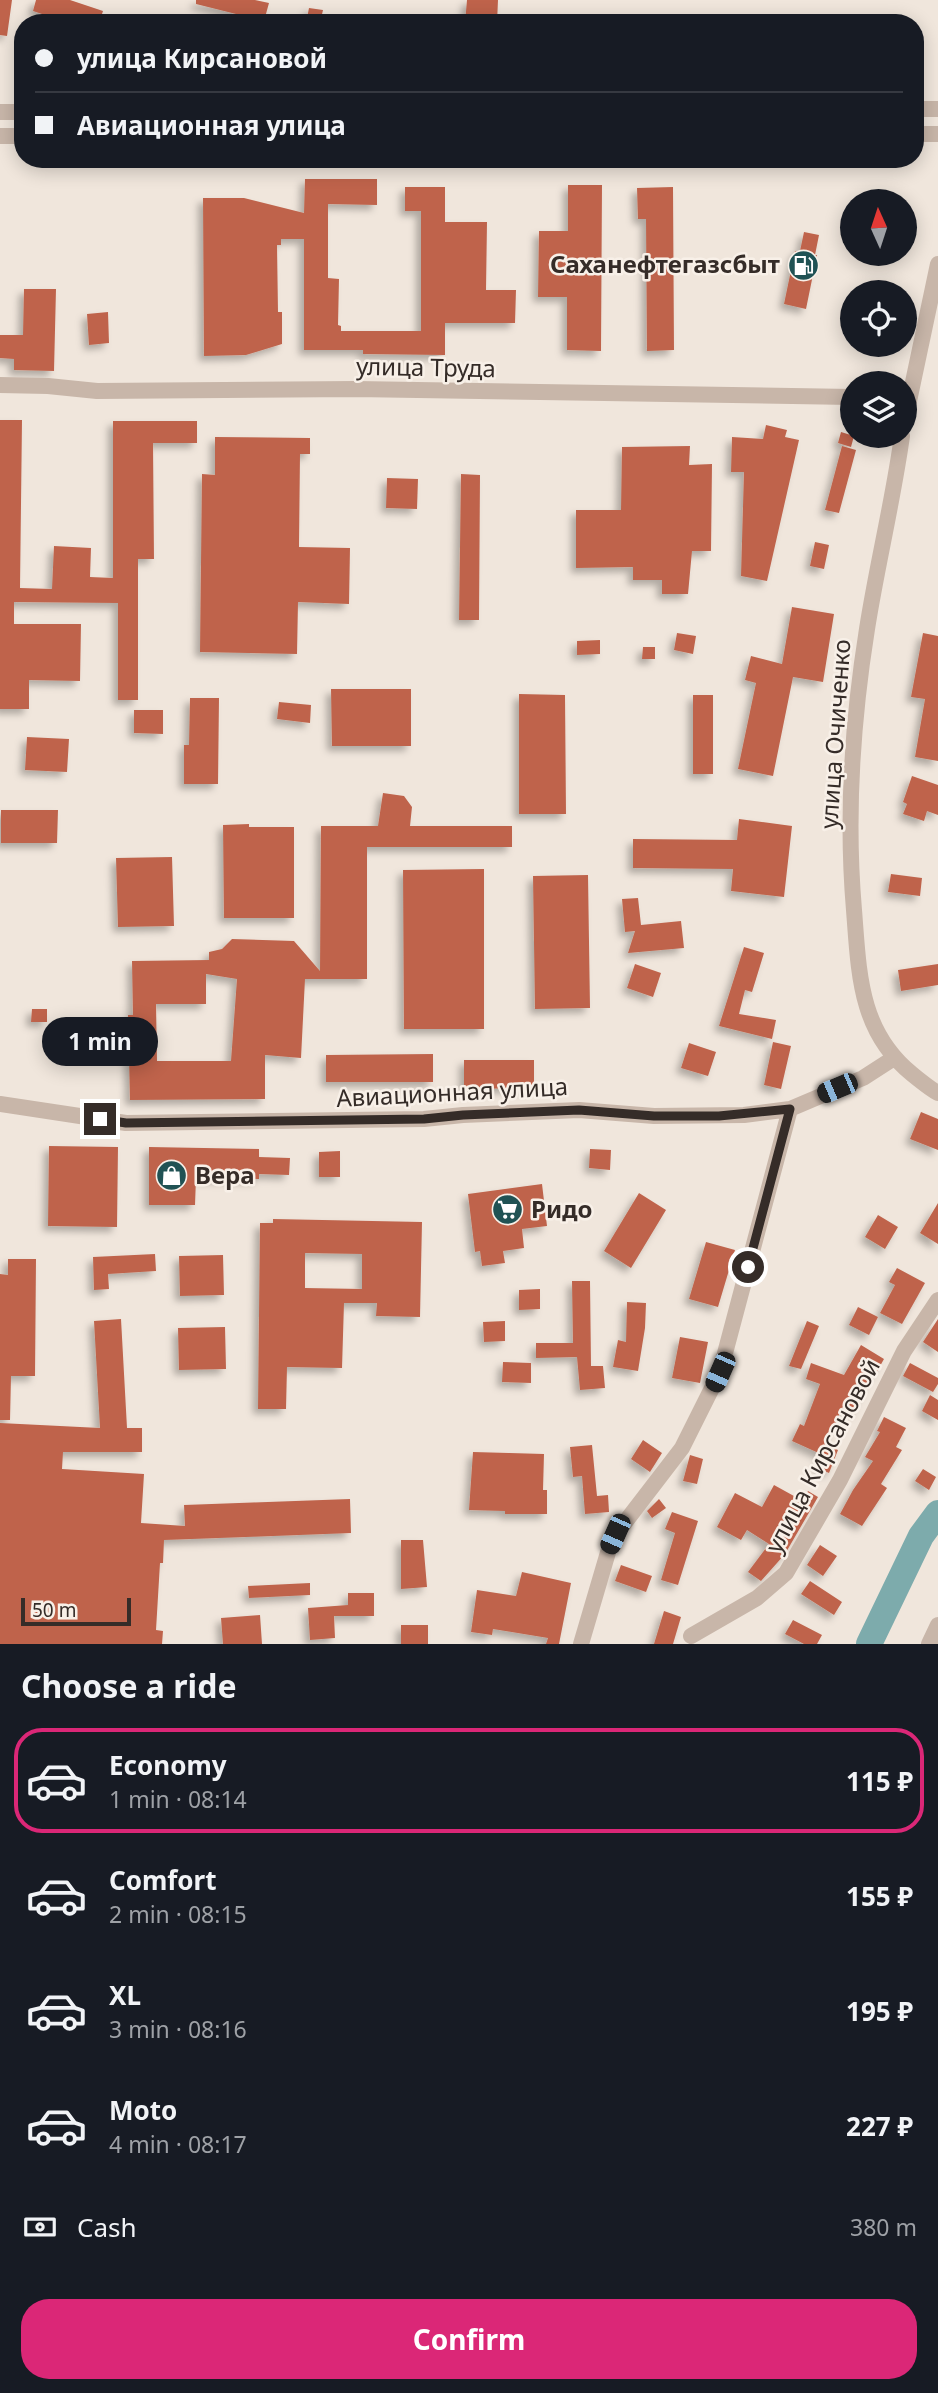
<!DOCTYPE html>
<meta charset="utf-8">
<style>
:root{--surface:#171b24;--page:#242831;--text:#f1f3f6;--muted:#9ea1a6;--line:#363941;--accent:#db2777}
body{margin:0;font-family:"Noto Sans",sans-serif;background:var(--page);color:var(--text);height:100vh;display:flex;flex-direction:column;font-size:26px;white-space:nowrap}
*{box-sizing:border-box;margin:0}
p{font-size:23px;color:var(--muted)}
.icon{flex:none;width:38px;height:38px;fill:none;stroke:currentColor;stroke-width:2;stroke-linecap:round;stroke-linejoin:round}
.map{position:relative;height:1644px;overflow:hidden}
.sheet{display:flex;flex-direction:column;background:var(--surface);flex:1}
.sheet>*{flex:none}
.guide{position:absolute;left:14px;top:14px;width:910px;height:154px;border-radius:28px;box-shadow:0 4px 18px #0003;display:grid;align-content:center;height:154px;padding:0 21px;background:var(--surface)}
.needle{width:46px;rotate:357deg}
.fabs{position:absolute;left:840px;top:189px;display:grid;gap:14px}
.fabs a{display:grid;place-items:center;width:77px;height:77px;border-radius:50%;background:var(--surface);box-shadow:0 4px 18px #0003;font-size:35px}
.scale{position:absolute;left:21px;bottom:18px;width:110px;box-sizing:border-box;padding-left:7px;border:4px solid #352c28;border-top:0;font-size:19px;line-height:24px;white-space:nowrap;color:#352c28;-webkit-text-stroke:5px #f8f0e8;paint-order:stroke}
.end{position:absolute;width:32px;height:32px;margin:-16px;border:9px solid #352c28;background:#fff;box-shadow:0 0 0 4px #fff}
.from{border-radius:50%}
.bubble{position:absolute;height:49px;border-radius:24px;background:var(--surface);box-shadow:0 4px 18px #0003;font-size:23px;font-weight:700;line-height:49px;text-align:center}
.car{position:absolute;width:21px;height:42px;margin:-21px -10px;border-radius:9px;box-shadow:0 0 5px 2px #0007;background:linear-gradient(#222 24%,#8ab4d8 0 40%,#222 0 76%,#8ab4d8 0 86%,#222 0)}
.guide b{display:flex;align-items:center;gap:24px;height:66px;font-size:26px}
.guide b+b{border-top:2px solid var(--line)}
.guide i{width:18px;height:18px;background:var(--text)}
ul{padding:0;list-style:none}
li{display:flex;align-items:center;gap:21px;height:105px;margin:0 14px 10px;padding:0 7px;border:4px solid transparent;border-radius:28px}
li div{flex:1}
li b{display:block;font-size:26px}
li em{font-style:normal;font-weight:700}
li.current{border-color:var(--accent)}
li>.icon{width:63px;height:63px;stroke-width:1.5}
h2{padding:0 21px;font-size:32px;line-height:84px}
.pay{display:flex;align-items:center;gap:18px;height:77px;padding:0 21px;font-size:26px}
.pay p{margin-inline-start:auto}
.action{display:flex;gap:14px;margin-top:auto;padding:14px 21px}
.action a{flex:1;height:80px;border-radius:28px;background:var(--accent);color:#fff;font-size:28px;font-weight:700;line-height:80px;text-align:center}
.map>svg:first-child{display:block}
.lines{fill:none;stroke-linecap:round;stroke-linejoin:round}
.river{stroke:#7dabac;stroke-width:26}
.building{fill:#bf644c;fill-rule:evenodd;filter:url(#shadow)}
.minor{stroke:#c8b6a9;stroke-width:16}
.route{stroke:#352c28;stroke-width:9}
.labels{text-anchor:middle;stroke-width:5;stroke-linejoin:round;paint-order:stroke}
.poi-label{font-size:24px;font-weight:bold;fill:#352c28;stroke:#f8f0e8;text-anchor:start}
.street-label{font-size:24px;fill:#352c28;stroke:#f8f0e8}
</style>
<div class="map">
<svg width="938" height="1644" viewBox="0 0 938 1644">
<defs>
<filter id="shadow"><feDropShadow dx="-5" dy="5" stdDeviation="3.5" flood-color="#0004"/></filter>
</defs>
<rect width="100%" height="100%" fill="#f0e6dc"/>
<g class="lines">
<path class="river" d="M869,1644L921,1536L938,1513"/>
</g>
<path class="building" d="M0,0H12L7,36L0,35Z
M36,0H70L103,11L99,23H69L33,11Z
M196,0H255L269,3L264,21L196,4Z
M467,0H498L497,23H465Z
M309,8L323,10L320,23H306Z
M305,179H377V205L328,204V278L339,279L338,325L341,326V331H421V211H405V187H445V222H487L486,290H516L515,323H445V355L363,354V350H304V239H281V245H277L278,312H282V344L246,355L204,356L203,198H244L304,213Z
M568,185H602L601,351L567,350V297H538L539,231H568Z
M673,187L674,350L647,351L646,219H638L637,188Z
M804,232L819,235L815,255H817L806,309L784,304L795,251H800Z
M24,289H56L54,371L14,370V359L0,358V335H23Z
M108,312L109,343L89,345L87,314Z
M0,420H22L20,588L52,589L54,546L91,548L90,577L113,578V421H197V443H153L154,559H138V700H118V603L14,602V624H81L80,681L29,680V709H0Z
M766,425L787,430L785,437L799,440L767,581L741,576L744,472H731L732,437L763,439Z
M841,432L854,436L851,447L838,443Z
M215,437L310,438V454H300L299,547L350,548L349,604L298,602L297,654L200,652L202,474L215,475Z
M690,446L689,465L712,464L711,551H692L688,594H662V580H633V567L576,568V510H621L622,447Z
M842,446L856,450L839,513L825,510Z
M461,474L480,475L479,620H459Z
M387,478L418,479L417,509L386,508Z
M815,542L829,545L824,569L810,566Z
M792,607L834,614L823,682L793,677L773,776L738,769L756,683L745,680L751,656L782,664Z
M677,633L696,636L693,654L674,650Z
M923,633L938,636V761L915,757L925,699L911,697Z
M600,640V654L577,655V641Z
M643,647H655V659H642Z
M331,689H411V746H332Z
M519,694L565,695L566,814H519Z
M693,695H713V774H693Z
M190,698H219L218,784H184V745H189Z
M279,702L311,705L310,723L277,719Z
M134,710H163V734L134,733Z
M27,737L69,739L67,772L25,770Z
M912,776L938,785V815L927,811L924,821L903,814L907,804L903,802Z
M383,793L404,796L412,807L410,826H512V847H367V979H305L301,1058L265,1055V1099L130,1100L128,1015H133L132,961L209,960V952L222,949L232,939L294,941L320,971L321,826H378ZM206,974L237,979L231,1061H157L156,1004H206Z
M1,810H58L57,843H1Z
M739,819L792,826L784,897L731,891L733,869L633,868V839L737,840Z
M249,824V827H294V918H224L223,825Z
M172,857L174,926L118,927L116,858Z
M484,869V1029H404L403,870Z
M891,874L922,878L920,896L888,892Z
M588,875L590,1008L535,1009L533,876Z
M638,898L641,925L681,921L684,948L628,953L635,931L625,932L622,899Z
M744,947L764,953L752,992L745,990L739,1014L776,1020L772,1039L719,1026Z
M635,964L661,973L653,997L627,988Z
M938,964V985L901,991L898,970Z
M32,1009H47V1022H31Z
M773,1042L791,1046L781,1089L764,1085Z
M689,1043L716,1052L708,1076L681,1068Z
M433,1054V1082H326V1055Z
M464,1060H534V1088L464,1089Z
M921,1112L938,1119V1150L910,1139Z
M49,1146L118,1147L117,1227L48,1226Z
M149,1147L259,1149V1157L290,1158L289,1175L259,1174V1179L196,1178L195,1205H149Z
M590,1149L611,1150L610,1170L589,1168Z
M340,1151V1177H319V1152Z
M542,1184L547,1226L522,1229L524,1248L503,1251L505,1263L482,1266L480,1251L475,1252L468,1194Z
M639,1193L666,1210L631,1268L604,1251Z
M938,1203V1244L920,1233Z
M878,1215L898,1227L885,1249L865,1237Z
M273,1219L422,1222L420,1317L376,1316L377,1303H344L342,1368L287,1367L286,1409H258L260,1223H273ZM305,1253L362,1254V1289L305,1288Z
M706,1242L735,1250L718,1307L689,1299Z
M155,1254L156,1271L108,1274L109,1289L94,1290L93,1257Z
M223,1255L224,1295L180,1296L179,1256Z
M8,1259H36L35,1376H11L10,1420H0V1274L8,1275Z
M897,1268L925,1283L902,1324L880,1313L895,1285L889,1282Z
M572,1281H590L591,1366H603L605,1388L580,1390L577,1357L536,1358V1343H573Z
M540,1289V1309L519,1310V1290Z
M627,1302L646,1303L645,1328L638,1371L613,1367L618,1340L626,1342Z
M858,1307L878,1317L869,1335L849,1325Z
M121,1319L127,1428H142V1452H63L62,1469L144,1474L141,1523L185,1526L184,1505L350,1499L351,1533L164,1540L163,1563H160L156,1630L163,1631L162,1644H0V1423L100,1428L94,1321Z
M938,1319V1352L923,1342Z
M505,1321V1341L484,1342L483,1322Z
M807,1321L819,1326L801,1369L789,1366Z
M225,1327L226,1369L179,1370L178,1328Z
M680,1337L708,1342L700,1383L672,1378Z
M861,1345L884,1359L875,1375L873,1374L855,1413L842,1407L827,1446L838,1450L829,1473L818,1468L823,1455L792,1441L800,1424L804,1426L820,1384L806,1379L811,1363L844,1375Z
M503,1362L531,1363V1383L502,1382Z
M910,1363L938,1378V1384L933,1392L903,1376Z
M930,1395L938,1400V1420L922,1411Z
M884,1417L906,1428L896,1447L902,1450L881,1484L887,1488L862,1526L840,1514L853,1490L873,1461L865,1457L880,1432L877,1431Z
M643,1440L662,1453L650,1472L631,1459Z
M592,1445L597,1496L608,1495L609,1512L585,1514L582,1476L573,1477L570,1447Z
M473,1452L544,1454L543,1490H547V1514H505V1511L469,1510Z
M690,1455L703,1459L697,1484L683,1481Z
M923,1469L936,1477L929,1490L915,1481Z
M774,1485L803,1501L808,1491L818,1497L785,1554L761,1581L748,1572L769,1544L747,1530L741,1540L717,1527L735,1493L762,1507Z
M659,1499L666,1508L652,1518L647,1511Z
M672,1512L698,1521L678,1585L661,1580L675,1533L665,1529Z
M401,1540H423L427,1587L401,1589Z
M820,1545L837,1556L823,1576L807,1565Z
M621,1565L652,1576L646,1592L615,1581Z
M522,1572L571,1583L559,1644H546L548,1638L493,1629L492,1635L471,1632L477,1590L516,1596Z
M810,1581L842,1602L834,1615L801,1594Z
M310,1583V1595L249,1598L248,1586Z
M348,1593H374V1616H334L335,1638L310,1640L308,1608L348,1605Z
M664,1611L681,1617L673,1644H654Z
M260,1615L262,1644H223L221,1618Z
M793,1620L822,1635L817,1644H804L785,1634Z
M401,1625H428V1644H401Z"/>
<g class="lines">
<path class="minor" d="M915,109H938
M0,112H23
M915,134H938
M0,136H23
M0,385L48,386L97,391L356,389L852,397
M905,420L938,264
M902,436C893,501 877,565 867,629C852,723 846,816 854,910C859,973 859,1031 912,1074C921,1081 929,1088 938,1093
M0,1104L126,1123L424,1119L463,1115L579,1110L654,1116L744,1115L790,1109L863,1078L894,1058
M691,1636L757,1598L786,1573L840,1480L904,1351L938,1300
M581,1644L609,1549L616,1534L682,1448L720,1372L790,1109
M929,1644L938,1625"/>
</g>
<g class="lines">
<path class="route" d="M100,1119L126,1123L424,1119L463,1115L579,1110L654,1116H719L790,1109L748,1267"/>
</g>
<defs>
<symbol id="fuel-disc" viewBox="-11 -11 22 22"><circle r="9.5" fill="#205254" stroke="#f8f0e8"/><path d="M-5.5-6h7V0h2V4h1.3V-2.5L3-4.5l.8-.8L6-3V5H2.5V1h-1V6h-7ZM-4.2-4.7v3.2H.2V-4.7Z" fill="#fff"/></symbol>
<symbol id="shop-disc" viewBox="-11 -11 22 22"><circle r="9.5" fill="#205254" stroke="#f8f0e8"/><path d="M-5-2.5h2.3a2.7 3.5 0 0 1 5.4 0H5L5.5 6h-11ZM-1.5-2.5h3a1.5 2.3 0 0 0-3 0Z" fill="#fff"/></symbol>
<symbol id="supermarket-disc" viewBox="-11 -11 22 22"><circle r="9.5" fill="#205254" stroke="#f8f0e8"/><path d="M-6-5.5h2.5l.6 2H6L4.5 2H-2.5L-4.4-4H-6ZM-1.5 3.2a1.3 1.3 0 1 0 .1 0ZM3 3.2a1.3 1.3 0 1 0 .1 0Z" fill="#fff"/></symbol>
</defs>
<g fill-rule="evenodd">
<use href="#fuel-disc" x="786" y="248" width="35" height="35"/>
<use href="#shop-disc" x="154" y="1158" width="35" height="35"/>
<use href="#supermarket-disc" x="490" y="1192" width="35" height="35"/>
</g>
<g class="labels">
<g class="poi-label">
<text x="780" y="273" text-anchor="end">Саханефтегазсбыт</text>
<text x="195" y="1184">Вера</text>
<text x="531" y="1218">Ридо</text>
</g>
<g class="street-label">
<text transform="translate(426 368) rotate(1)" y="8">улица Труда</text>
<text transform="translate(836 734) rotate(-86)" y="8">улица Очиченко</text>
<text transform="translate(452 1093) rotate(-3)" y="8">Авиационная улица</text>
<text transform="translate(823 1456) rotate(-62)" y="8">улица Кирсановой</text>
</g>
</g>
</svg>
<div class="fabs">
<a><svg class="needle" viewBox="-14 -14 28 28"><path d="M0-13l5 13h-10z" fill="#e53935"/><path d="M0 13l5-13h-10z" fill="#9ea1a6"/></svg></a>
<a><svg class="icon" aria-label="locate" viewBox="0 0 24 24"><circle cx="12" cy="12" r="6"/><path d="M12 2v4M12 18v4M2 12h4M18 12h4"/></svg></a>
<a><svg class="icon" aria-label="layers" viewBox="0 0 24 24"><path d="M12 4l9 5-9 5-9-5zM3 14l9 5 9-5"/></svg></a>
</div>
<div class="scale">50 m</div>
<i class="end from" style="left:748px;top:1267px"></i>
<i class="end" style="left:100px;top:1119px"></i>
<div class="bubble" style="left:42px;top:1017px;width:116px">1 min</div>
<i class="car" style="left:837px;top:1088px;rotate:247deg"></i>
<i class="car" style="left:720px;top:1372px;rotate:204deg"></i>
<i class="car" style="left:615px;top:1534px;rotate:204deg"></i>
<div class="guide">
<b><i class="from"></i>улица Кирсановой</b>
<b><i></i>Авиационная улица</b>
</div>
</div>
<section class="sheet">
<h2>Choose a ride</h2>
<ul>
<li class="current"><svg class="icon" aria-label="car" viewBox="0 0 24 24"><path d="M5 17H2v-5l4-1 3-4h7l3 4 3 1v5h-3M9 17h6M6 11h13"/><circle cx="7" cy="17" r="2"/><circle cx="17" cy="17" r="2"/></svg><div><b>Economy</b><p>1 min · 08:14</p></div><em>115 ₽</em></li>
<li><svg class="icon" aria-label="car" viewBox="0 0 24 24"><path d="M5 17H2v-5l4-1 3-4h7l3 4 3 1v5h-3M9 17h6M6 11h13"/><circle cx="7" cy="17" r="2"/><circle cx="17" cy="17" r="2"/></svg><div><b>Comfort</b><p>2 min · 08:15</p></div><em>155 ₽</em></li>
<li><svg class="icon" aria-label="car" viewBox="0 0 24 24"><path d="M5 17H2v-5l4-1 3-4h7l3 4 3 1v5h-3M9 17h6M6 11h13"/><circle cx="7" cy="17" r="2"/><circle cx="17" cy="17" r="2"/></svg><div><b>XL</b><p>3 min · 08:16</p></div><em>195 ₽</em></li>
<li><svg class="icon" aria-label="car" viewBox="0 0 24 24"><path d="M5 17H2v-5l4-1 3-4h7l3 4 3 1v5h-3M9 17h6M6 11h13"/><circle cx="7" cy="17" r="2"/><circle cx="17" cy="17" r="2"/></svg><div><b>Moto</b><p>4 min · 08:17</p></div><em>227 ₽</em></li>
</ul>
<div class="pay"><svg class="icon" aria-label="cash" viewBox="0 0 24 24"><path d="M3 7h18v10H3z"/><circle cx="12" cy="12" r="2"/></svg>Cash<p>380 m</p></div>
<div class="action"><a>Confirm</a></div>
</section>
